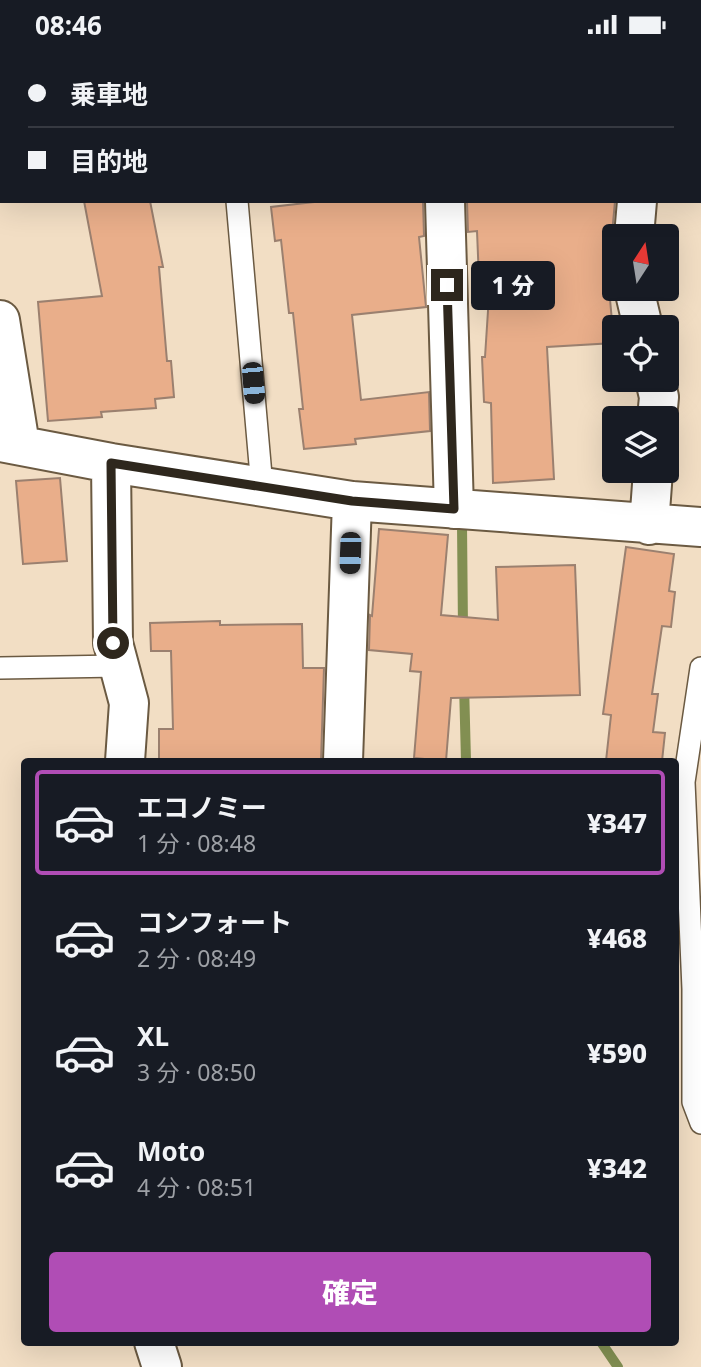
<!DOCTYPE html>
<html lang="ja">
<meta charset="utf-8">
<style>
:root{--surface:#171b24;--page:#242831;--text:#f1f3f6;--muted:#9ea1a6;--line:#363941;--accent:#b04db5}
body{margin:0;font-family:"Noto Sans","Noto Sans JP",sans-serif;background:var(--page);color:var(--text);height:100vh;display:flex;flex-direction:column;font-size:26px;white-space:nowrap}
*{box-sizing:border-box;margin:0}
p{font-size:23px;color:var(--muted)}
.icon{flex:none;width:38px;height:38px;fill:none;stroke:currentColor;stroke-width:2;stroke-linecap:round;stroke-linejoin:round}
.map{position:relative;flex:1;overflow:hidden}
.panel{position:absolute;left:21px;top:709px;width:658px;height:588px;display:flex;flex-direction:column;background:var(--surface);border-radius:7px;box-shadow:0 7px 28px #0002}
.panel>*{flex:none}
.guide{position:absolute;left:0px;top:0px;width:702px;height:154px;box-shadow:0 7px 28px #0002;display:grid;align-content:center;height:154px;padding:0 28px;background:var(--surface)}
.needle{width:46px;rotate:12deg}
.controls{position:absolute;left:602px;top:175px;display:grid;gap:14px}
.controls a{display:grid;place-items:center;width:77px;height:77px;border-radius:7px;background:var(--surface);box-shadow:0 7px 28px #0002;font-size:35px}
.end{position:absolute;width:32px;height:32px;margin:-16px;border:9px solid #2e271d;background:#fff;box-shadow:0 0 0 4px #fff}
.from{border-radius:50%}
.bubble{position:absolute;height:49px;border-radius:7px;background:var(--surface);box-shadow:0 7px 28px #0002;font-size:23px;font-weight:800;line-height:49px;text-align:center}
.car{position:absolute;width:21px;height:42px;margin:-21px -10px;border-radius:9px;box-shadow:0 0 5px 2px #0007;background:linear-gradient(#222 24%,#8ab4d8 0 40%,#222 0 76%,#8ab4d8 0 86%,#222 0)}
.guide b{display:flex;align-items:center;gap:24px;height:66px;font-size:26px}
.guide b+b{border-top:2px solid var(--line)}
.guide i{width:18px;height:18px;background:var(--text)}
ul{padding:12px 0 0;list-style:none}
li{display:flex;align-items:center;gap:21px;height:105px;margin:0 14px 10px;padding:0 14px;border:4px solid transparent;border-radius:7px}
li div{flex:1}
li b{display:block;font-size:26px}
li em{font-style:normal;font-weight:800}
li.active{border-color:var(--accent)}
li>.icon{width:63px;height:63px;stroke-width:1.5}
.cta{display:flex;gap:14px;margin-top:auto;padding:14px 28px}
.cta a{flex:1;height:80px;border-radius:7px;background:var(--accent);color:#fff;font-size:28px;font-weight:800;line-height:80px;text-align:center}
.status{display:flex;justify-content:space-between;align-items:center;height:49px;padding:0 35px;background:var(--surface);direction:ltr}
.status svg{height:19px;fill:currentColor}
.map>svg:first-child{display:block}
.lines{fill:none;stroke-linecap:round;stroke-linejoin:round}
.stream{stroke:#828f52;stroke-width:10}
.building{fill:#e9ae8a;stroke:#9b806f;stroke-width:2}
.lane-casing{stroke:#6b5a42;stroke-width:24}
.street-casing{stroke:#6b5a42;stroke-width:42}
.lane{stroke:#fff;stroke-width:21}
.street{stroke:#fff;stroke-width:38}
.route{stroke:#2e271d;stroke-width:9}
</style>
<div class="status"><b>08:46</b><svg viewBox="0 0 49 12"><path d="M0 12V9h3v3zM5 12V6h3v6zM10 12V3h3v9zM15 12V0h3v12zM26 1h20v11H26zM47 4h2v5h-2z"/></svg></div>
<div class="map">
<svg width="701" height="1318" viewBox="0 0 701 1318">
<rect width="100%" height="100%" fill="#f2dec4"/>
<g class="lines">
<path class="stream" d="M329,0L330,2
M462,475L463,581
M464,635L466,712
M601,1293L618,1318"/>
</g>
<path class="building" d="M84,152H150L163,218H159L167,312H171L174,348L155,350L156,359L101,363L102,368L48,372L38,253L102,247Z
M323,152H423L424,187L419,188L426,258L352,266L361,351L429,343L430,382L355,390L356,395L304,400L299,360H303L293,264H289L281,191L275,192L271,158Z
M467,152H615L612,185H604L614,294L547,298L554,430L493,434L491,354L484,353L482,308H485L490,231H479L477,182L468,183Z
M60,429L67,512L23,515L16,432Z
M379,480L448,486L441,566L498,571L496,518L575,516L580,646L451,649L446,712L414,709L421,623L410,622L412,605L369,601L370,566L372,567Z
M626,498L674,505L669,542L675,543L671,578L662,577L652,645H658L653,683L665,684L662,712H606L611,666L603,665Z
M220,572V576L302,575L303,619H324L321,712H159V680H173L171,602H151L150,574Z"/>
<g class="lines">
<defs>
<path id="lane" d="M224,0L225,2
M237,152L262,438
M0,619L119,617
M701,619L684,733L693,940V1053L701,1074"/>
<path id="street" d="M644,2V0
M700,71H701
M445,152L454,460
M634,187L637,152
M634,240L643,278
M0,271L20,396
M655,331L659,348L657,369
M0,393L111,414L352,452L701,478
M111,414L113,594L129,654L125,712
M649,476L653,422
M343,712L352,452
M154,1293L162,1318"/>
</defs>
<use href="#lane" class="lane-casing"/>
<use href="#street" class="street-casing"/>
<use href="#lane" class="lane"/>
<use href="#street" class="street"/>
</g>
<g class="lines">
<path class="route" d="M113,594L111,414L352,452L454,460L447,236"/>
</g>
</svg>
<div class="controls">
<a><svg class="needle" viewBox="-14 -14 28 28"><path d="M0-13l5 13h-10z" fill="#e53935"/><path d="M0 13l5-13h-10z" fill="#9ea1a6"/></svg></a>
<a><svg class="icon" aria-label="locate" viewBox="0 0 24 24"><circle cx="12" cy="12" r="6"/><path d="M12 2v4M12 18v4M2 12h4M18 12h4"/></svg></a>
<a><svg class="icon" aria-label="layers" viewBox="0 0 24 24"><path d="M12 4l9 5-9 5-9-5zM3 14l9 5 9-5"/></svg></a>
</div>
<i class="end from" style="left:113px;top:594px"></i>
<i class="end" style="left:447px;top:236px"></i>
<div class="bubble" style="left:471px;top:212px;width:84px">1 分</div>
<i class="car" style="left:253px;top:334px;rotate:175deg"></i>
<i class="car" style="left:350px;top:504px;rotate:182deg"></i>
<div class="guide">
<b><i class="from"></i>乗車地</b>
<b><i></i>目的地</b>
</div>
<section class="panel">
<ul>
<li class="active"><svg class="icon" aria-label="car" viewBox="0 0 24 24"><path d="M5 17H2v-5l4-1 3-4h7l3 4 3 1v5h-3M9 17h6M6 11h13"/><circle cx="7" cy="17" r="2"/><circle cx="17" cy="17" r="2"/></svg><div><b>エコノミー</b><p>1 分 · 08:48</p></div><em>¥347</em></li>
<li><svg class="icon" aria-label="car" viewBox="0 0 24 24"><path d="M5 17H2v-5l4-1 3-4h7l3 4 3 1v5h-3M9 17h6M6 11h13"/><circle cx="7" cy="17" r="2"/><circle cx="17" cy="17" r="2"/></svg><div><b>コンフォート</b><p>2 分 · 08:49</p></div><em>¥468</em></li>
<li><svg class="icon" aria-label="car" viewBox="0 0 24 24"><path d="M5 17H2v-5l4-1 3-4h7l3 4 3 1v5h-3M9 17h6M6 11h13"/><circle cx="7" cy="17" r="2"/><circle cx="17" cy="17" r="2"/></svg><div><b>XL</b><p>3 分 · 08:50</p></div><em>¥590</em></li>
<li><svg class="icon" aria-label="car" viewBox="0 0 24 24"><path d="M5 17H2v-5l4-1 3-4h7l3 4 3 1v5h-3M9 17h6M6 11h13"/><circle cx="7" cy="17" r="2"/><circle cx="17" cy="17" r="2"/></svg><div><b>Moto</b><p>4 分 · 08:51</p></div><em>¥342</em></li>
</ul>
<div class="cta"><a>確定</a></div>
</section>
</div>
